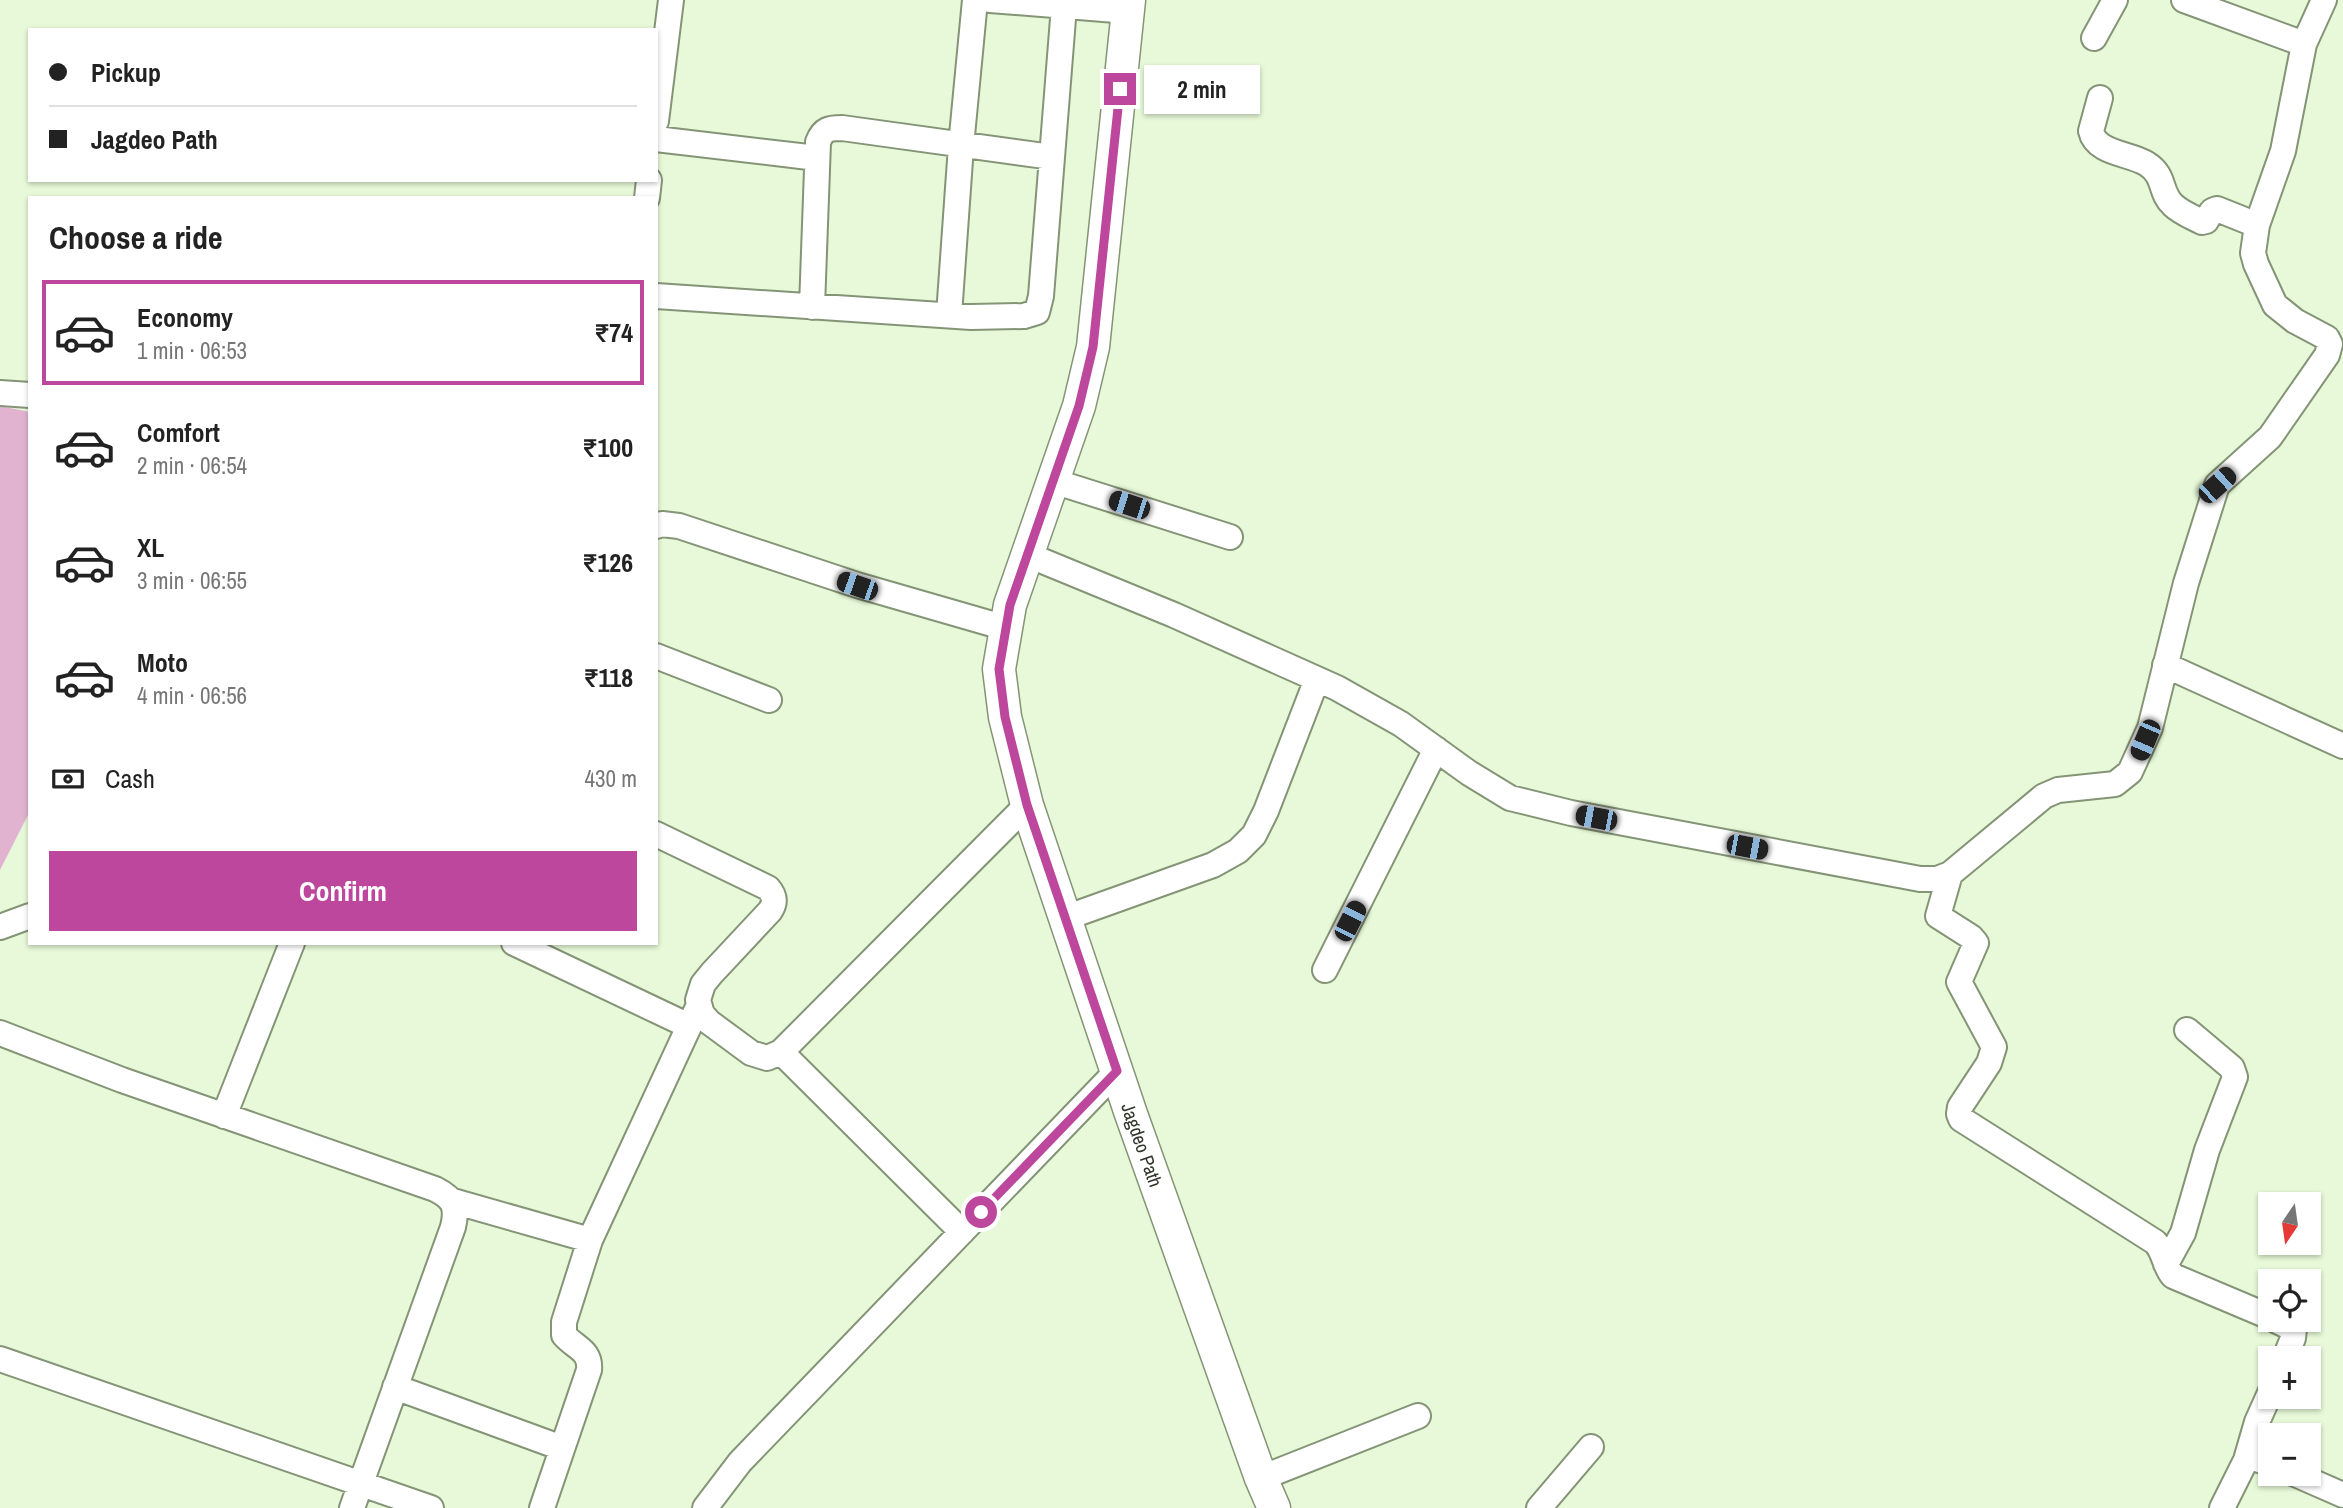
<!DOCTYPE html>
<meta charset="utf-8">
<style>
:root{--surface:#fff;--page:#f6f6f6;--text:#222;--muted:#767676;--line:#e0e0e0;--accent:#bd479d}
body{margin:0;font-family:"Archivo Narrow",sans-serif;background:var(--page);color:var(--text);height:100vh;display:flex;flex-direction:column;font-size:26px;white-space:nowrap}
*{box-sizing:border-box;margin:0}
p{font-size:23px;color:var(--muted)}
.icon{flex:none;width:38px;height:38px;fill:none;stroke:currentColor;stroke-width:2;stroke-linecap:round;stroke-linejoin:round}
.map{position:relative;flex:1;overflow:hidden}
.side{position:absolute;left:28px;top:196px;width:630px;height:749px;display:flex;flex-direction:column;background:var(--surface);border-radius:0px;box-shadow:0 2px 5px #0004}
.side>*{flex:none}
.hud{position:absolute;left:28px;top:28px;width:630px;height:154px;border-radius:0px;box-shadow:0 2px 5px #0004;display:grid;align-content:center;height:154px;padding:0 21px;background:var(--surface)}
.needle{width:46px;rotate:193deg}
.fabs{position:absolute;left:2258px;top:1192px;display:grid;gap:14px}
.fabs a{display:grid;place-items:center;width:63px;height:63px;border-radius:0px;background:var(--surface);box-shadow:0 2px 5px #0004;font-size:35px}
.end{position:absolute;width:32px;height:32px;margin:-16px;border:9px solid #bd479d;background:#fff;box-shadow:0 0 0 4px #fff}
.from{border-radius:50%}
.bubble{position:absolute;height:49px;border-radius:0px;background:var(--surface);box-shadow:0 2px 5px #0004;font-size:23px;font-weight:700;line-height:49px;text-align:center}
.car{position:absolute;width:21px;height:42px;margin:-21px -10px;border-radius:9px;box-shadow:0 0 5px 2px #0007;background:linear-gradient(#222 24%,#8ab4d8 0 40%,#222 0 76%,#8ab4d8 0 86%,#222 0)}
.hud b{display:flex;align-items:center;gap:24px;height:66px;font-size:26px}
.hud b+b{border-top:2px solid var(--line)}
.hud i{width:18px;height:18px;background:var(--text)}
ul{padding:0;list-style:none}
li{display:flex;align-items:center;gap:21px;height:105px;margin:0 14px 10px;padding:0 7px;border:4px solid transparent;border-radius:0px}
li div{flex:1}
li b{display:block;font-size:26px}
li em{font-style:normal;font-weight:700}
li.on{border-color:var(--accent)}
li>.icon{width:63px;height:63px;stroke-width:1.5}
h2{padding:0 21px;font-size:32px;line-height:84px}
.pay{display:flex;align-items:center;gap:18px;height:77px;padding:0 21px;font-size:26px}
.pay p{margin-inline-start:auto}
.cta{display:flex;gap:14px;margin-top:auto;padding:14px 21px}
.cta a{flex:1;height:80px;border-radius:0px;background:var(--accent);color:#fff;font-size:28px;font-weight:700;line-height:80px;text-align:center}
.map>svg:first-child{display:block}
.green{fill:#e2b3d1}
.lines{fill:none;stroke-linecap:round;stroke-linejoin:round}
.minor-casing{stroke:#849476;stroke-width:28}
.major-casing{stroke:#849476;stroke-width:35}
.minor{stroke:#fff;stroke-width:24}
.major{stroke:#fff;stroke-width:32}
.route{stroke:#bd479d;stroke-width:9}
.labels{text-anchor:middle;stroke-width:6;stroke-linejoin:round;paint-order:stroke}
.street-label{font-size:19px;fill:#2f362a;stroke:#fff}
</style>
<div class="map">
<svg width="2343" height="1508" viewBox="0 0 2343 1508">
<rect width="100%" height="100%" fill="#e7f9d8"/>
<path class="green" d="M0,406L30,412V811L0,870Z"/>
<g class="lines">
<defs>
<path id="minor" d="M990,0L1128,11
M2184,0L2304,44
M2094,38L2115,0
M2100,98L2091,131C2096,154 2130,153 2147,164C2166,176 2159,192 2173,205C2180,212 2192,217 2202,222L2206,221L2212,211L2217,209L2257,225
M656,121L671,0
M656,139L817,158
M647,198L649,180
M656,296L971,317L1024,316L1037,312L1041,296L1064,6
M812,307L818,142C823,129 829,128 842,128L1052,157
M949,315L961,146L975,0
M0,393L30,395
M1053,481L1230,537
M656,526L662,524L679,526L857,585L1006,628
M1028,555L1174,615L1337,688L1401,724L1469,773L1510,798L1571,813L1920,879H1937L1950,874L2044,796L2058,790L2115,784L2130,772L2150,728L2186,583L2217,485L2270,437L2327,355L2330,344L2327,338L2295,321L2275,305L2256,264L2253,253L2257,225L2283,151L2304,44L2324,0
M656,656L769,700
M2165,665L2343,746
M656,834L768,888C775,896 776,902 770,911L712,973L703,984L698,1000L702,1014L709,1022L751,1053L767,1058L781,1052L1027,805
M1950,874L1938,916L1971,937L1976,943L1959,982L1994,1047L1989,1063L1960,1107L1959,1114L1961,1119L2155,1242C2165,1252 2164,1266 2173,1276L2270,1317
M1065,918L1213,865L1238,851L1254,835L1266,811L1317,679
M0,927L30,916
M514,943L689,1026
M1325,970L1436,749
M0,1033L122,1080L435,1189C453,1198 458,1206 453,1227L352,1508
M781,1052L962,1232
M224,1116L292,943
M453,1201L590,1240
M2166,1264L2183,1233L2207,1150L2235,1077L2232,1068L2187,1030
M2275,1320L2294,1329L2293,1338L2285,1358
M0,1359L431,1508
M395,1387L562,1448
M2246,1460L2257,1422L2270,1393
M2295,1474L2343,1495
M1261,1478L1418,1416
M542,1508L589,1370C591,1350 575,1348 564,1335V1322L590,1240L698,1007
M705,1508L740,1462L1117,1071
M1539,1508L1591,1447
M2222,1508L2246,1460L2254,1458L2270,1464"/>
<g id="major">
<path id="s1" d="M1129,0L1093,347L1079,406L1010,605L999,669L1005,717L1027,805L1131,1114L1261,1478L1274,1508"/>
</g>
</defs>
<use href="#minor" class="minor-casing"/>
<use href="#major" class="major-casing"/>
<use href="#minor" class="minor"/>
<use href="#major" class="major"/>
</g>
<g class="lines">
<path class="route" d="M981,1212L1117,1071L1027,805L1005,717L999,669L1010,605L1079,406L1093,347L1120,89"/>
</g>
<g class="labels">
<g class="street-label">
<text dy="7" stroke="none"><textPath href="#s1" startOffset="1183">Jagdeo Path</textPath></text>
</g>
</g>
</svg>
<div class="fabs">
<a><svg class="needle" viewBox="-14 -14 28 28"><path d="M0-13l5 13h-10z" fill="#e53935"/><path d="M0 13l5-13h-10z" fill="#767676"/></svg></a>
<a><svg class="icon" aria-label="locate" viewBox="0 0 24 24"><circle cx="12" cy="12" r="6"/><path d="M12 2v4M12 18v4M2 12h4M18 12h4"/></svg></a>
<a>+</a>
<a>−</a>
</div>
<i class="end from" style="left:981px;top:1212px"></i>
<i class="end" style="left:1120px;top:89px"></i>
<div class="bubble" style="left:1144px;top:65px;width:116px">2 min</div>
<i class="car" style="left:2217px;top:485px;rotate:48deg"></i>
<i class="car" style="left:1129px;top:505px;rotate:288deg"></i>
<i class="car" style="left:857px;top:586px;rotate:289deg"></i>
<i class="car" style="left:2145px;top:740px;rotate:203deg"></i>
<i class="car" style="left:1596px;top:818px;rotate:281deg"></i>
<i class="car" style="left:1747px;top:847px;rotate:101deg"></i>
<i class="car" style="left:1350px;top:921px;rotate:27deg"></i>
<div class="hud">
<b><i class="from"></i>Pickup</b>
<b><i></i>Jagdeo Path</b>
</div>
<section class="side">
<h2>Choose a ride</h2>
<ul>
<li class="on"><svg class="icon" aria-label="car" viewBox="0 0 24 24"><path d="M5 17H2v-5l4-1 3-4h7l3 4 3 1v5h-3M9 17h6M6 11h13"/><circle cx="7" cy="17" r="2"/><circle cx="17" cy="17" r="2"/></svg><div><b>Economy</b><p>1 min · 06:53</p></div><em>₹74</em></li>
<li><svg class="icon" aria-label="car" viewBox="0 0 24 24"><path d="M5 17H2v-5l4-1 3-4h7l3 4 3 1v5h-3M9 17h6M6 11h13"/><circle cx="7" cy="17" r="2"/><circle cx="17" cy="17" r="2"/></svg><div><b>Comfort</b><p>2 min · 06:54</p></div><em>₹100</em></li>
<li><svg class="icon" aria-label="car" viewBox="0 0 24 24"><path d="M5 17H2v-5l4-1 3-4h7l3 4 3 1v5h-3M9 17h6M6 11h13"/><circle cx="7" cy="17" r="2"/><circle cx="17" cy="17" r="2"/></svg><div><b>XL</b><p>3 min · 06:55</p></div><em>₹126</em></li>
<li><svg class="icon" aria-label="car" viewBox="0 0 24 24"><path d="M5 17H2v-5l4-1 3-4h7l3 4 3 1v5h-3M9 17h6M6 11h13"/><circle cx="7" cy="17" r="2"/><circle cx="17" cy="17" r="2"/></svg><div><b>Moto</b><p>4 min · 06:56</p></div><em>₹118</em></li>
</ul>
<div class="pay"><svg class="icon" aria-label="cash" viewBox="0 0 24 24"><path d="M3 7h18v10H3z"/><circle cx="12" cy="12" r="2"/></svg>Cash<p>430 m</p></div>
<div class="cta"><a>Confirm</a></div>
</section>
</div>
